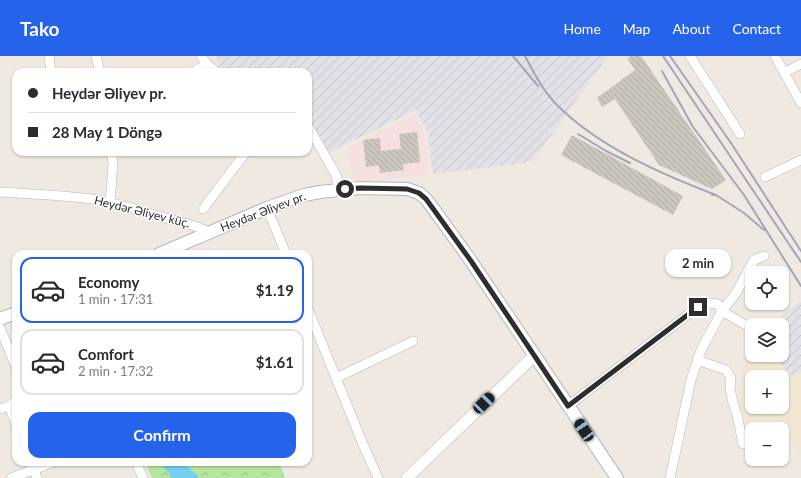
<!DOCTYPE html>
<meta charset="utf-8">
<style>
:root{--surface:#fff;--page:#f7f7f7;--text:#2b2b33;--muted:#7c7c81;--line:#e1e1e2;--accent:#2563eb}
body{margin:0;font-family:Lato,sans-serif;background:var(--page);color:var(--text);height:100vh;display:flex;flex-direction:column;font-size:15px;white-space:nowrap}
*{box-sizing:border-box;margin:0}
p{font-size:13px;color:var(--muted)}
.icon{flex:none;width:22px;height:22px;fill:none;stroke:currentColor;stroke-width:2;stroke-linecap:round;stroke-linejoin:round}
.map{position:relative;flex:1;overflow:hidden}
.side{position:absolute;left:12px;top:194px;width:300px;height:216px;display:flex;flex-direction:column;background:var(--surface);border-radius:12px;box-shadow:0 1px 3px #0004}
.side>*{flex:none}
.guide{position:absolute;left:12px;top:12px;width:300px;height:88px;border-radius:12px;box-shadow:0 1px 3px #0004;display:grid;align-content:center;height:88px;padding:0 16px;background:var(--surface)}
.buttons{position:absolute;left:745px;top:210px;display:grid;gap:8px}
.buttons a{display:grid;place-items:center;width:44px;height:44px;border-radius:8px;background:var(--surface);box-shadow:0 1px 3px #0004;font-size:20px}
.end{position:absolute;width:18px;height:18px;margin:-9px;border:5px solid #2e2e2e;background:#fff;box-shadow:0 0 0 2px #fff}
.from{border-radius:50%}
.bubble{position:absolute;height:28px;border-radius:12px;background:var(--surface);box-shadow:0 1px 3px #0004;font-size:13px;font-weight:700;line-height:28px;text-align:center}
.car{position:absolute;width:12px;height:24px;margin:-12px -6px;border-radius:5px;box-shadow:0 0 3px 1px #0007;background:linear-gradient(#222 24%,#8ab4d8 0 40%,#222 0 76%,#8ab4d8 0 86%,#222 0)}
.guide b{display:flex;align-items:center;gap:14px;height:38px;font-size:15px}
.guide b+b{border-top:1px solid var(--line)}
.guide i{width:10px;height:10px;background:var(--text)}
ul{padding:7px 0 0;list-style:none}
li{display:flex;align-items:center;gap:12px;height:66px;margin:0 8px 6px;padding:0 8px;border:2px solid var(--line);border-radius:12px}
li div{flex:1}
li b{display:block;font-size:15px}
li em{font-style:normal;font-weight:700}
li.active{border-color:var(--accent)}
li>.icon{width:36px;height:36px;stroke-width:1.5}
.cta{display:flex;gap:8px;margin-top:auto;padding:8px 16px}
.cta a{flex:1;height:46px;border-radius:12px;background:var(--accent);color:#fff;font-size:16px;font-weight:700;line-height:46px;text-align:center}
header{display:flex;align-items:center;gap:24px;box-sizing:border-box;height:56px;padding:0 20px;background:var(--accent);color:#fff}
header strong{font-size:19px}
nav{display:flex;gap:22px;margin-inline-start:auto;font-size:14px}
.map>svg:first-child{display:block}
.industrial{fill:url(#industrial-furrows)}
.education{fill:#f0e6d1;fill-rule:evenodd}
.medical{fill:#f5dfe0}
.forest{fill:url(#forest-crowns)}
.water{fill:#75cff0}
.building{fill:url(#building-back-hatch)}
.lines{fill:none;stroke-linecap:round;stroke-linejoin:round}
.minor-casing{stroke:#b4b7c1;stroke-width:10}
.tertiary-casing{stroke:#b4b7c1;stroke-width:12}
.secondary-casing{stroke:#b4b7c1;stroke-width:14}
.minor{stroke:#fff;stroke-width:9}
.tertiary{stroke:#fff;stroke-width:11}
.secondary{stroke:#fff;stroke-width:12}
.rail{stroke:#a3a6b8;stroke-width:2}
.route{stroke:#2e2e2e;stroke-width:5}
.labels{text-anchor:middle;stroke-width:3;stroke-linejoin:round;paint-order:stroke}
.street-label{font-size:12px;fill:#2e2e2e;stroke:#fff}
</style>
<header>
<strong>Tako</strong>
<nav><a>Home</a><a>Map</a><a>About</a><a>Contact</a></nav>
</header>
<div class="map">
<svg width="801" height="422" viewBox="0 0 801 422">
<defs>
<pattern id="industrial-furrows" width="10" height="10" patternUnits="userSpaceOnUse"><rect width="10" height="10" fill="#e3e1e8"/><path d="M-1 1l2-2M0 10L10 0M9 11l2-2" fill="none" stroke="#c3c1c7"/></pattern>
<pattern id="forest-crowns" width="20" height="18" patternUnits="userSpaceOnUse"><rect width="20" height="18" fill="#b6e59e"/><path d="M2 6a3 3 0 1 1 6 0M12 15a3 3 0 1 1 6 0" fill="none" stroke="#9dc588"/></pattern>
<pattern id="building-back-hatch" width="6" height="6" patternUnits="userSpaceOnUse"><rect width="6" height="6" fill="#cbc7bf"/><path d="M-1 5l2 2M0 0l6 6M5-1l2 2" fill="none" stroke="#afaba4"/></pattern>
</defs>
<rect width="100%" height="100%" fill="#efe9e1"/>
<path class="industrial" d="M216,0H608L532,106L433,118L428,78L416,54L328,97L308,61V16H223Z
M800,245L801,247V316L793,321L772,299H782V269H770Z"/>
<path class="education" d="M752,295V299H772L792,321L801,316V399L779,366L763,373L752,374L739,352L741,322L749,296ZM752,321H782V351H752Z"/>
<path class="medical" d="M415,58L424,78L428,119L354,126L348,91Z"/>
<path class="forest" d="M145,406H279L285,422H152Z"/>
<path class="water" d="M160,406H182C187,412 193,414 198,420V422H171L170,418L161,408Z"/>
<path class="building" d="M631,0H641L726,124L712,133L659,109L615,43L602,51L597,42L635,14L627,2Z
M417,76L420,106L403,108L404,114L380,117L379,109L366,111L363,84L380,82L381,95L401,93L399,78Z
M572,79L683,140L673,159L561,99Z"/>
<g class="lines">
<defs>
<path id="minor" d="M49,0L51,16
M96,0L100,16
M201,0L207,8L217,16
M690,0L740,78
M775,0L801,47
M193,16L207,8
M784,17L801,8
M308,70L336,119L339,133
M765,121L801,104
M0,136C30,138 62,139 92,143C118,147 141,155 166,162C181,167 197,168 210,177
M110,147L113,107L111,96
M267,152L286,198
M203,153L246,96
M308,253L362,386L378,422
M0,272L16,311
M697,304L726,314L731,322L730,332L733,347L737,359L743,388
M336,322L413,285
M9,350L16,368
M568,350L698,251L710,247L718,248L722,255L752,273
M0,353L9,350L16,344
M31,406L37,422
M136,406L143,422
M11,422L54,406
M670,422L691,324L701,294L722,255L736,237L754,204L764,200"/>
<path id="tertiary" d="M407,422L534,300"/>
<path id="secondary" d="M159,198L267,152L304,139L320,136L360,132L407,133L419,137L426,143L435,155L471,205L617,422
M0,263L16,257"/>
</defs>
<use href="#minor" class="minor-casing"/>
<use href="#tertiary" class="tertiary-casing"/>
<use href="#secondary" class="secondary-casing"/>
<use href="#minor" class="minor"/>
<use href="#tertiary" class="tertiary"/>
<use href="#secondary" class="secondary"/>
<path class="rail" d="M513,0L538,30
M525,0C534,17 543,35 557,49C599,91 661,118 716,139
M663,0L801,206
M670,0L731,87L801,195
M662,15L693,71L744,139L801,230
M578,78L606,95L630,107
M712,139H716L744,157L764,174"/>
</g>
<g class="lines">
<path class="route" d="M345,133L360,132L407,133L419,137L426,143L471,205L568,350L698,251"/>
</g>
<g class="labels">
<g class="street-label">
<text transform="translate(142 156) rotate(14)" y="4">Heydər Əliyev küç.</text>
<text transform="translate(263 156) rotate(-21)" y="4">Heydər Əliyev pr.</text>
</g>
</g>
</svg>
<div class="buttons">
<a><svg class="icon" aria-label="locate" viewBox="0 0 24 24"><circle cx="12" cy="12" r="6"/><path d="M12 2v4M12 18v4M2 12h4M18 12h4"/></svg></a>
<a><svg class="icon" aria-label="layers" viewBox="0 0 24 24"><path d="M12 4l9 5-9 5-9-5zM3 14l9 5 9-5"/></svg></a>
<a>+</a>
<a>−</a>
</div>
<i class="end from" style="left:345px;top:133px"></i>
<i class="end" style="left:698px;top:251px"></i>
<div class="bubble" style="left:665px;top:193px;width:66px">2 min</div>
<i class="car" style="left:484px;top:347px;rotate:46deg"></i>
<i class="car" style="left:584px;top:374px;rotate:326deg"></i>
<div class="guide">
<b><i class="from"></i>Heydər Əliyev pr.</b>
<b><i></i>28 May 1 Döngə</b>
</div>
<section class="side">
<ul>
<li class="active"><svg class="icon" aria-label="car" viewBox="0 0 24 24"><path d="M5 17H2v-5l4-1 3-4h7l3 4 3 1v5h-3M9 17h6M6 11h13"/><circle cx="7" cy="17" r="2"/><circle cx="17" cy="17" r="2"/></svg><div><b>Economy</b><p>1 min · 17:31</p></div><em>$1.19</em></li>
<li><svg class="icon" aria-label="car" viewBox="0 0 24 24"><path d="M5 17H2v-5l4-1 3-4h7l3 4 3 1v5h-3M9 17h6M6 11h13"/><circle cx="7" cy="17" r="2"/><circle cx="17" cy="17" r="2"/></svg><div><b>Comfort</b><p>2 min · 17:32</p></div><em>$1.61</em></li>
</ul>
<div class="cta"><a>Confirm</a></div>
</section>
</div>
